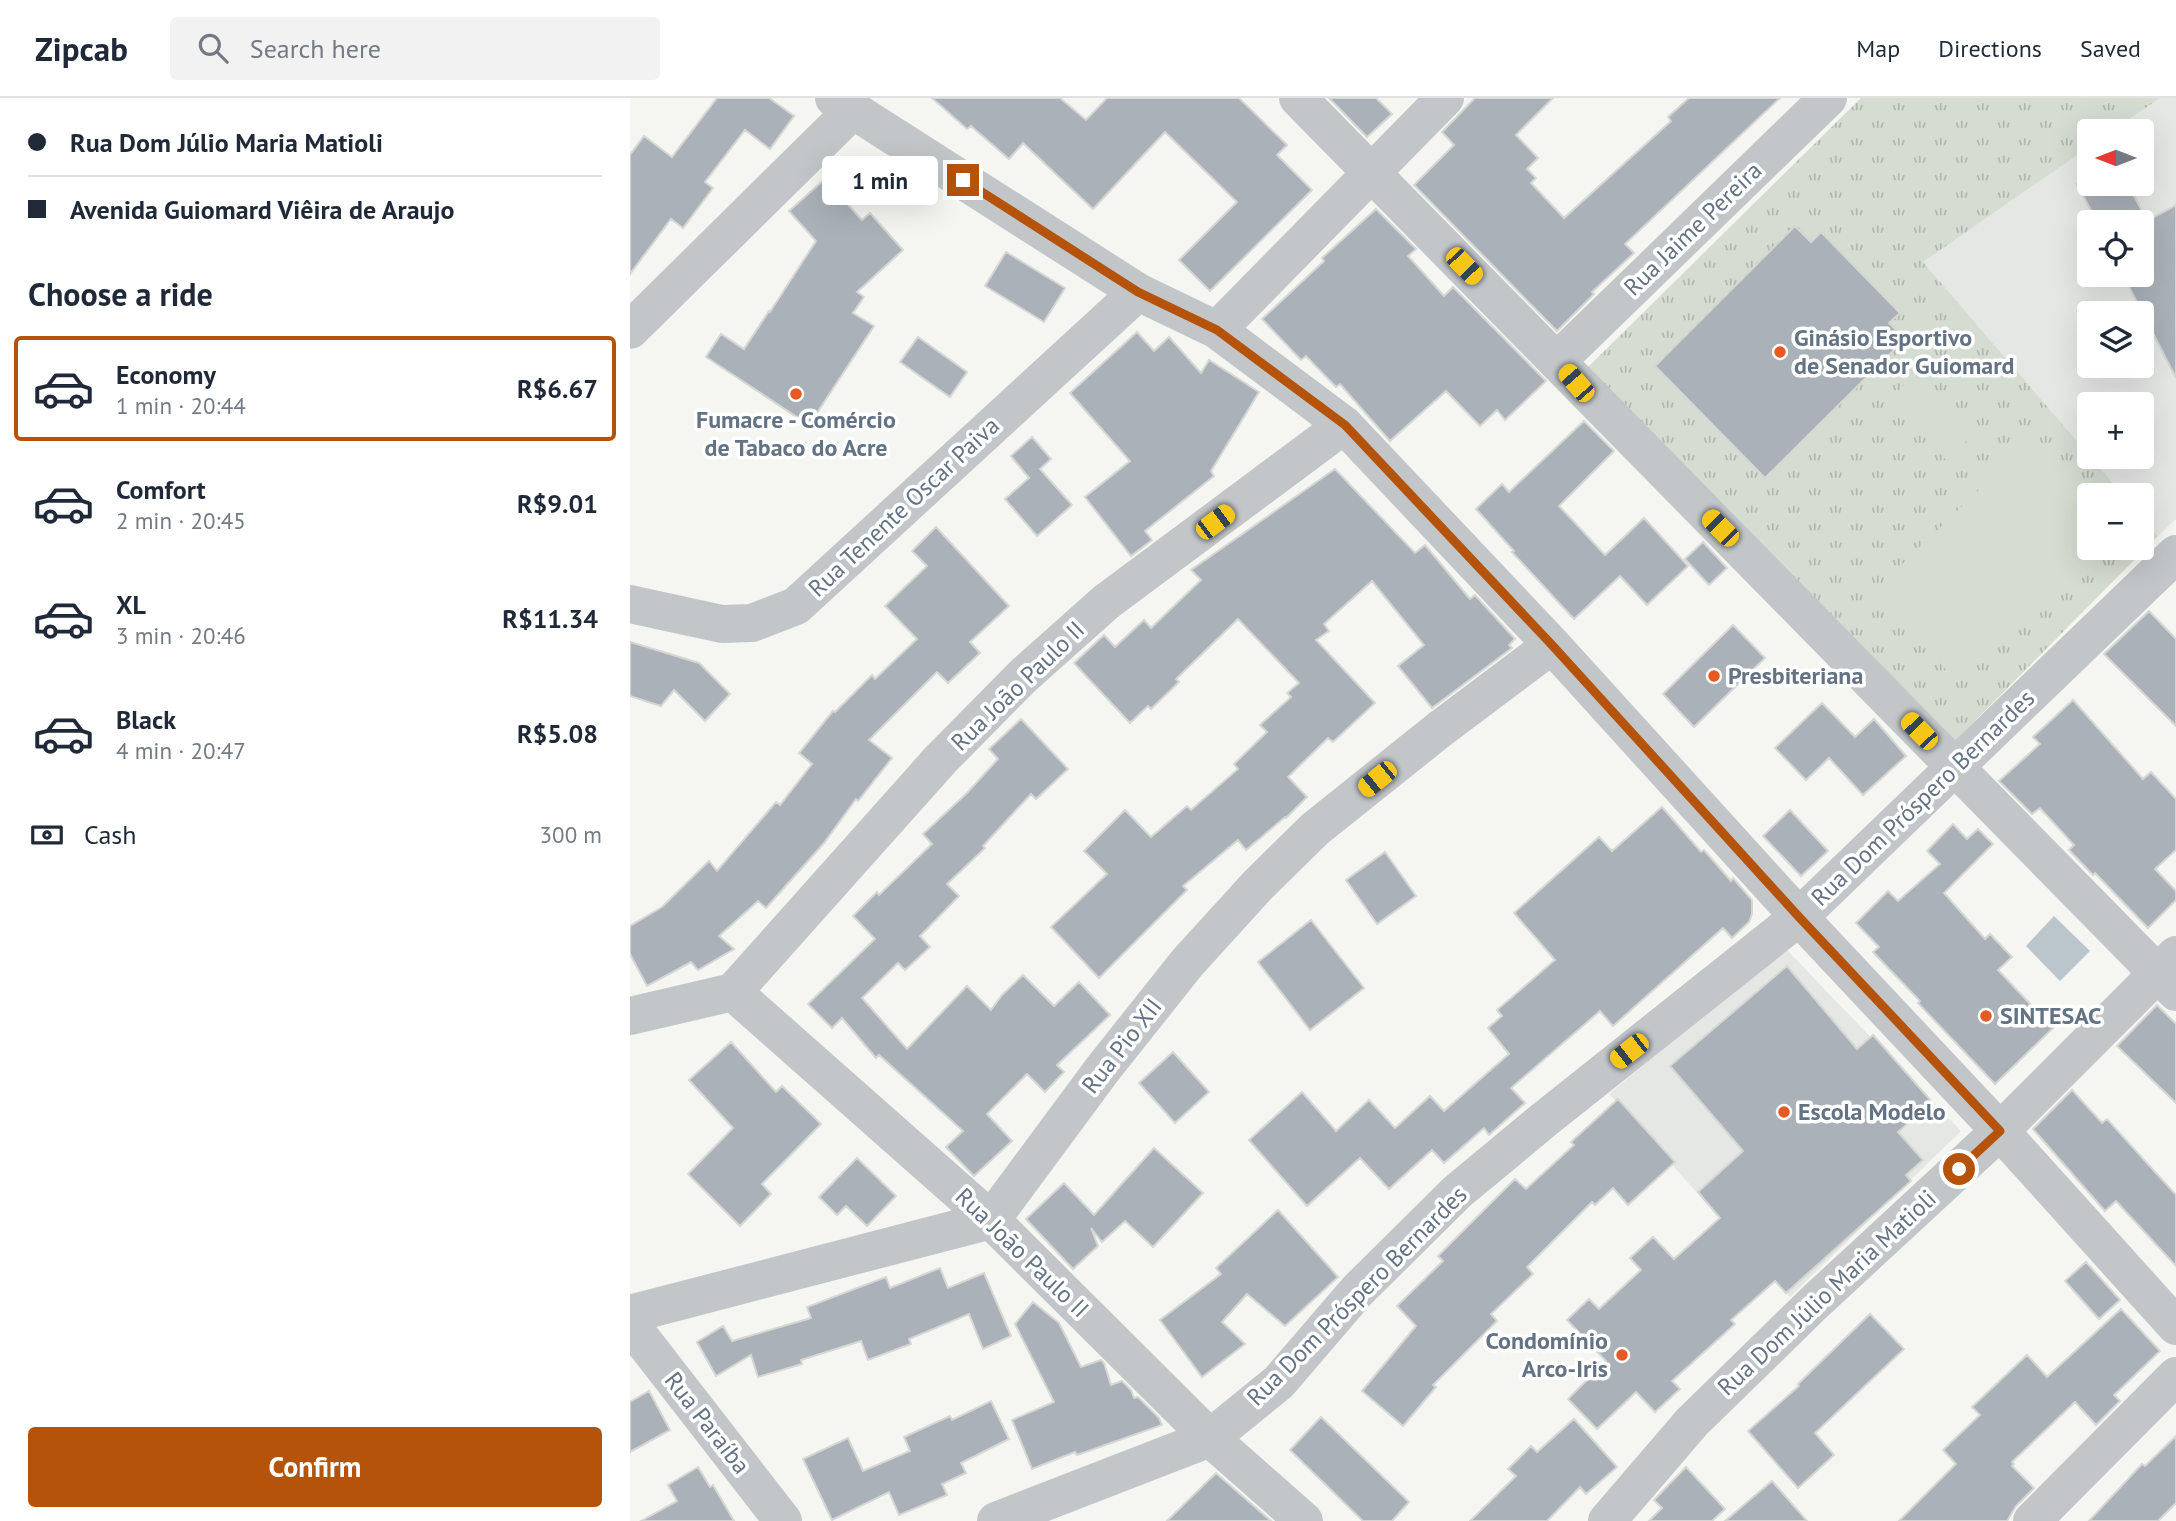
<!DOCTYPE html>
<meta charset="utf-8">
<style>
:root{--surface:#fff;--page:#f2f2f3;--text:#1f2937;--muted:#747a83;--line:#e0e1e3;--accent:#b45309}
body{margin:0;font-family:"PT Sans",sans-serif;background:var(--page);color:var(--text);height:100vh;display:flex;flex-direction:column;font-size:26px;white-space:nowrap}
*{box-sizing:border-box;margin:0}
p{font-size:23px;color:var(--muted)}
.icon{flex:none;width:38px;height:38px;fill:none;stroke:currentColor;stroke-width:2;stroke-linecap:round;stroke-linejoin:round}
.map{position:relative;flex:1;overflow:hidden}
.details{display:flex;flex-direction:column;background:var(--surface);width:630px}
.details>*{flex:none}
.guide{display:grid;align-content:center;height:154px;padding:0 28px;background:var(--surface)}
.needle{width:46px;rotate:270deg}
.fabs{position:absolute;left:1447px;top:21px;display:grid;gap:14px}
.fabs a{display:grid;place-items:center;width:77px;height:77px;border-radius:7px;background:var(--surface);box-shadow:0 7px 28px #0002;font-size:35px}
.end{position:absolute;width:32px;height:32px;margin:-16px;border:9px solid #b45309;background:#fff;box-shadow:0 0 0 4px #fff}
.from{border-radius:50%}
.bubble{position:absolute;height:49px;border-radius:7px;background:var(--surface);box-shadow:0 7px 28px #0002;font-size:23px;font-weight:800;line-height:49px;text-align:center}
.car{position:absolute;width:21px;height:42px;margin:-21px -10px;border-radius:9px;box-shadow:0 0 5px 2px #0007;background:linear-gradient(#f5c518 24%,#345 0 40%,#f5c518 0 76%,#345 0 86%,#f5c518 0)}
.guide b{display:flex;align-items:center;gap:24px;height:66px;font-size:26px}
.guide b+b{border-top:2px solid var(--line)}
.guide i{width:18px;height:18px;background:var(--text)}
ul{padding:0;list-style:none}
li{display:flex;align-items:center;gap:21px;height:105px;margin:0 14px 10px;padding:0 14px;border:4px solid transparent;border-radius:7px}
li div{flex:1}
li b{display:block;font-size:26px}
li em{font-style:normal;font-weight:800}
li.on{border-color:var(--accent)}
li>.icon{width:63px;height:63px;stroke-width:1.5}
h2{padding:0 28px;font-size:32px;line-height:84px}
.pay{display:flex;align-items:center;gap:18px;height:77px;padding:0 28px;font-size:26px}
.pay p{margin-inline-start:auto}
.action{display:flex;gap:14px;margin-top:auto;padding:14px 28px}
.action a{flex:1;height:80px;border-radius:7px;background:var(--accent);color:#fff;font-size:28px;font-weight:800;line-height:80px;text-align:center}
header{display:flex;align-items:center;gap:42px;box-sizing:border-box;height:98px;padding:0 35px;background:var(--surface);border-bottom:2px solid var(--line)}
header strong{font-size:33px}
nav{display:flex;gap:38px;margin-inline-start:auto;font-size:24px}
.search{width:490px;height:63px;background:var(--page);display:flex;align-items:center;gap:18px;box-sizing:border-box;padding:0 24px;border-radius:7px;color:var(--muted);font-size:26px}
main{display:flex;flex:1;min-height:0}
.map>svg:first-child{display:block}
.built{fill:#e5e7e5;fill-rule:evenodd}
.grass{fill:url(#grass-tufts)}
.pitch{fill:#d5dcd2}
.water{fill:#bbc6cc}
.building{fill:#aab1b8;stroke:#d6d6d4;stroke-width:2}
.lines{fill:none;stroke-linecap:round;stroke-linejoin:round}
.minor{stroke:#c2c6c9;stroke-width:38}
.route{stroke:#b45309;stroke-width:9}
.poi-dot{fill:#e65920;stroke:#fff;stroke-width:2.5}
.labels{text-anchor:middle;stroke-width:7;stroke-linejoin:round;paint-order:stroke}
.street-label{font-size:24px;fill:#637383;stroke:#fff}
.poi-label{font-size:24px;font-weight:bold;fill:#637383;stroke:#fff;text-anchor:start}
</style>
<header>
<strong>Zipcab</strong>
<div class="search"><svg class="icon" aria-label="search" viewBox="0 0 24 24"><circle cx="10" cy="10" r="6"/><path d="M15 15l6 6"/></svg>Search here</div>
<nav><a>Map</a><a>Directions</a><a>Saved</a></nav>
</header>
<main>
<section class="details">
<div class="guide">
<b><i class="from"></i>Rua Dom Júlio Maria Matioli</b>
<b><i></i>Avenida Guiomard Viêira de Araujo</b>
</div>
<h2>Choose a ride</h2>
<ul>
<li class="on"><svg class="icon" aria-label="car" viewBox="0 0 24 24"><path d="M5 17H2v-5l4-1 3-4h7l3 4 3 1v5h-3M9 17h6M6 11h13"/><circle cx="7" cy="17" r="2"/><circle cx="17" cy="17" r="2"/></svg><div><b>Economy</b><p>1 min · 20:44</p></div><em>R$6.67</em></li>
<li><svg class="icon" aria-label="car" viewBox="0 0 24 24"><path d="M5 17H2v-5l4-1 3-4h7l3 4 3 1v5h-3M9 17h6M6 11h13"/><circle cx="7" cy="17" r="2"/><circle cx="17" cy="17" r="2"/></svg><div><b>Comfort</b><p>2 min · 20:45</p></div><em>R$9.01</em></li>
<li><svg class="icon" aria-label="car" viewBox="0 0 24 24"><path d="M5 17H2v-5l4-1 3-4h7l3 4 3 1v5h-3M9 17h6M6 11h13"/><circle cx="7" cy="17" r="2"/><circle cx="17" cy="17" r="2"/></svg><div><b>XL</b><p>3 min · 20:46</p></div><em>R$11.34</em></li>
<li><svg class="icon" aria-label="car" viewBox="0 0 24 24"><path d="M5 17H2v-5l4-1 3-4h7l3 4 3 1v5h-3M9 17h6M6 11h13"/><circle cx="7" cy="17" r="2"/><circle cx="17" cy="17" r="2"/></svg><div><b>Black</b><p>4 min · 20:47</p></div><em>R$5.08</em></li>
</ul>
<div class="pay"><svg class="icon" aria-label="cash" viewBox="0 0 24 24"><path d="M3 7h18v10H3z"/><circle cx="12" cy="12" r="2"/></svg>Cash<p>300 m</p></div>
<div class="action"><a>Confirm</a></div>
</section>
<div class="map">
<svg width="1546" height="1423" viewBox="0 0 1546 1423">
<defs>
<pattern id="grass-tufts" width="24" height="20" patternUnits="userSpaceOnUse" patternTransform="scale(1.75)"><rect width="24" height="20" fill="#d5dcd2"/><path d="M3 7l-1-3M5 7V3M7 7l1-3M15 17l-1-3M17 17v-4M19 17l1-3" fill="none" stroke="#b0b7b0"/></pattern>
</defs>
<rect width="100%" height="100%" fill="#f5f5f1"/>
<path class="built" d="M1530,0H1546V421L1528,438L1512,419V397H1493L1460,359H1512V306H1460L1459,358L1293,164L1459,49L1460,86H1512V33H1482ZM1460,124H1512V177H1460ZM1460,215H1512V268H1460Z
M1155,850L1331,1033L1160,1199L979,996Z"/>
<path class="grass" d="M1231,0H1530L1482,33H1460L1459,49L1293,164L1493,397H1460V450H1512V419L1528,438L1321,647L955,272Z"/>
<path class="pitch" d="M1287,274L1345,335L1316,362L1259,302Z
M1402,341L1459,403L1460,450H1461L1326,582L1242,495Z"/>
<path class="water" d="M1424,818L1460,853L1430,883L1396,848Z"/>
<path class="building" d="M87,0H139L164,18L140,51L115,32L75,84L83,90L53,130L41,121L0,176V57L14,38L42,59Z
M302,0H430L456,22L477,0H609L657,47L647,57L682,92L580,193L549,162L607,104L535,34L463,111L393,45L379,61L341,28L337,31Z
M699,0H746L762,16L737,39Z
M845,0H923L886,37L908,60L897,71L906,80L901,85L934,120L1041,23L1038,19L1059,0H1150L995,146L1004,155L962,194L964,196L927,233L784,87L824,47L812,34Z
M195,81L232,122L240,115L273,152L227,194L234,199L223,215L244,228L179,327L76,259L91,236L114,251L139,213L140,214L186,143L159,113Z
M1447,86H1498L1517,123L1546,107V280L1493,177H1512V125L1514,124H1467Z
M746,111L786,151L778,158L814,198L823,189L916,283L875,322L867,312L850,328L816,293L760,343L710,286L706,289L676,258L671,262L632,221L694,163L692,160Z
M1165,128L1181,144L1191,134L1270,215L1259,225L1275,241L1135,380L1025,268Z
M376,154L435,190L414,224L355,188Z
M507,234L524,253L539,239L571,275L579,262L629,294L581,373L584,378L515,433L522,442L501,458L455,399L500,363L440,295Z
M288,239L337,274L320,299L270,264Z
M954,323L984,353L929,408L975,457L1014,420L1058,468L1017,507L990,478L944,521L882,454L884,453L846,411L872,386L879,394Z
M402,339L421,361L410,371L442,407L407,438L375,401L399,380L381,358Z
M705,371L785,455L795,447L840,501L845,497L885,541L879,547L882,550L802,610L768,568L794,547L742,483L694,526L699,533L686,542L745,605L703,644L698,640L658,679L677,699L656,720L655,719L616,752L608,742L553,788L557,792L469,880L421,829L477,776L454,753L495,712L521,739L557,708L561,712L608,671L604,666L637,634L630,627L661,599L657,595L669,585L608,521L546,581L549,584L521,611L518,608L500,625L444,565L474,537L485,549L514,522L521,530L571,482L561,472Z
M306,429L379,508L340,544L350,555L318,585L307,574L239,642L262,660L228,703L226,701L194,745L136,810L128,803L89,838L104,851L68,872L61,864L17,888L0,856V828L32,809L79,763L87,773L146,704L150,707L182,666L169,655L203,613L205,614L242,577L245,581L287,541L255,508L297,468L282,453Z
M1073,444L1097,470L1079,487L1055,461Z
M1519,513L1546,541V628L1474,556Z
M1103,527L1135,560L1064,629L1033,596Z
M0,544L69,565L100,596L75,623L44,592L31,608L0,598Z
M1443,602L1513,681L1521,674L1546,701V752L1525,771L1546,793V802L1518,830L1465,775L1463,777L1439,752L1444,747L1410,710L1402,716L1369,683L1410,646L1403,639Z
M1192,605L1225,639L1244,621L1276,658L1233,697L1199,660L1176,682L1145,650Z
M391,621L438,671L406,701L401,696L353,748L355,750L317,786L329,798L290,838L300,849L275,872L268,865L232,900L277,951L337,888L361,912L372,897L393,877L424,908L449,884L480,917L427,967L434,974L415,994L397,976L357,1016L382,1043L344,1078L316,1049L333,1033L249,957L246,960L212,920L202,930L178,906L245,841L223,818L247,794L249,797L302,746L293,736L337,695L368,661L359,651Z
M1032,709L1071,754L1074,752L1101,783L1103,780L1122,802V816L1119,824L1102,840L1093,830L983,928L970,913L881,990L895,1005L859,1037L854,1030L814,1065L802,1052L759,1091L730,1060L677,1108L619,1042L672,994L706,1033L739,1002L765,1030L800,998L814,1013L879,956L858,930L872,918L867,912L925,862L884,815L969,739L982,753Z
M1160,712L1198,753L1171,778L1133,738Z
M1323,726L1337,741L1348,731L1363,746L1314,795L1355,841L1360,836L1382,859L1368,872L1423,930L1365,986L1288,905L1290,903L1243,854L1249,849L1226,825L1258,793L1268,803L1310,766L1297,753Z
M755,754L786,798L747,826L716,782Z
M681,822L734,890L680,932L628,864Z
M1157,868L1227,951L1243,937L1302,1004L1268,1034L1293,1062L1276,1077L1281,1083L1156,1195L1145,1183L1101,1222L1105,1226L1042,1283L1050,1291L1025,1314L1006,1294L967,1331L938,1301L976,1263L937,1222L959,1201L969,1211L1011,1172L1000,1160L1023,1139L1044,1161L1090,1120L1068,1094L1113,1053L1040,968Z
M1527,907L1546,926V1005L1487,948Z
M101,944L146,994L152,988L191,1026L132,1086L141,1096L110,1128L58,1076L103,1030L59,982Z
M543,954L579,994L545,1025L509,985Z
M1442,992L1472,1025L1477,1021L1546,1097V1168L1486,1103L1475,1113L1403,1031Z
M988,1001L1045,1064L998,1107L983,1090L965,1107L962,1104L897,1169L903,1176L861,1216L867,1223L803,1287L806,1289L773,1328L732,1293L786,1228L767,1208L813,1163L808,1158L885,1081L896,1091L944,1047L941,1044Z
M524,1050L573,1095L523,1149L495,1123L472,1144L461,1130L468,1148L443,1171L396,1121L434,1085L464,1117Z
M227,1060L266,1098L237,1128L216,1108L207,1117L189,1099Z
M648,1112L708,1179L655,1228L617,1196L592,1224L615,1246L572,1279L530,1222L591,1176L586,1170Z
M1456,1164L1490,1202L1469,1221L1435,1183Z
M310,1170L318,1190L354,1175L381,1238L353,1251L339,1216L279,1241L281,1246L238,1262L231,1243L171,1262L172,1266L128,1279L121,1257L86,1278L67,1244L93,1228L102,1243L181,1220L177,1209L256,1179L260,1190Z
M403,1204L429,1225L451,1269L471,1262L474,1265L481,1287L492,1283L501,1292L504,1300L508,1299L529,1320L532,1327L447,1357L445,1354L402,1371L382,1322L424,1304L385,1226Z
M1491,1211L1530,1253L1484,1297L1490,1303L1466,1327L1445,1304L1382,1364L1384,1366L1382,1368L1404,1390L1386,1408L1377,1423H1269L1326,1366L1313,1352L1350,1317L1342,1309L1397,1257L1417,1279Z
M1240,1216L1274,1251L1185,1335L1204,1357L1168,1390L1118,1333L1169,1288L1168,1286Z
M19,1293L40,1332L0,1354V1304Z
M361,1303L379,1341L331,1365L336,1375L312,1386L317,1397L269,1417L259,1394L202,1422L173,1361L218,1340L233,1373L280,1353L274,1339L320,1318L322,1322Z
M691,1319L779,1404L762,1423H733L660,1352Z
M944,1321L987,1369L956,1396L950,1389L917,1423H840L886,1378L878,1371L901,1348L907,1354Z
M1546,1338V1405L1528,1423H1459L1512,1366L1515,1368Z
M68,1369L80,1389L83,1387L104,1423H11L47,1403L38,1387Z
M1056,1369L1095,1411L1082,1423H1019L1032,1410L1024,1402Z
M586,1375L641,1423H537Z
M1142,1383L1177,1423H1095Z"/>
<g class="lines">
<path class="minor" d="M204,0L508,194L587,232L714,327L922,547L1169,819L1370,1033L1546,1228
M668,0L1546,894
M0,232L223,12
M587,232L815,0
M927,263L1198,0
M0,506L92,526L122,525L166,508L508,194
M103,894L361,1122L580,1340L674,1423
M0,918L103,894L311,661L393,578L476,504L714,327
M0,1216L361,1122L472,972L557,865L628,787L685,731L810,631L922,547
M0,1226L153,1423
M366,1423L580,1340L649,1284L727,1193L827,1094L915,1021L1169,819L1546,456
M977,1423L1062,1324L1185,1204L1370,1033L1546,857
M1402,1423L1546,1278"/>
</g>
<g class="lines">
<path class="route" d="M333,82L508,194L587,232L715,327L922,547L1169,819L1370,1033L1329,1071"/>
</g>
<g class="poi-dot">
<circle cx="1150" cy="254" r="7"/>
<circle cx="166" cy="296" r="7"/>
<circle cx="1084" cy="578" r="7"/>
<circle cx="1356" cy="918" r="7"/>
<circle cx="1154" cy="1014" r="7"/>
<circle cx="992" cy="1257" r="7"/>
</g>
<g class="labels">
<g class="street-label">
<text transform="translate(1063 131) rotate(-44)" y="8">Rua Jaime Pereira</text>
<text transform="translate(274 409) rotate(-43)" y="8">Rua Tenente Oscar Paiva</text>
<text transform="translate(388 588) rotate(-44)" y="8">Rua João Paulo II</text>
<text transform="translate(1293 700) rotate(-44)" y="8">Rua Dom Próspero Bernardes</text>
<text transform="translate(492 948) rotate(-52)" y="8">Rua Pio XII</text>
<text transform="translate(392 1155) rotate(44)" y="8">Rua João Paulo II</text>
<text transform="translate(1197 1195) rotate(-43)" y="8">Rua Dom Júlio Maria Matioli</text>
<text transform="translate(727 1198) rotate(-45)" y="8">Rua Dom Próspero Bernardes</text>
<text transform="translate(77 1325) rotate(52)" y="8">Rua Paraíba</text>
</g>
<g class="poi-label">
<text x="1164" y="248">Ginásio Esportivo<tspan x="1164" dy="28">de Senador Guiomard</tspan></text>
<text x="166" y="330" text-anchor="middle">Fumacre - Comércio<tspan x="166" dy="28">de Tabaco do Acre</tspan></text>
<text x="1098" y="586">Presbiteriana</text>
<text x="1370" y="926">SINTESAC</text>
<text x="1168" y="1022">Escola Modelo</text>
<text x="978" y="1251" text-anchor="end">Condomínio<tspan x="978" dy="28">Arco-Iris</tspan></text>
</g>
</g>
</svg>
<div class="fabs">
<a><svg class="needle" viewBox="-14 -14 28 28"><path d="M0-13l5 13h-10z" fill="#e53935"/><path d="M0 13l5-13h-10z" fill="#747a83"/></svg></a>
<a><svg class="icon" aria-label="locate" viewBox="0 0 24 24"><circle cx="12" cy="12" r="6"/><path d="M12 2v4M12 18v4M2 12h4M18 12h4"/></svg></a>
<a><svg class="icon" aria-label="layers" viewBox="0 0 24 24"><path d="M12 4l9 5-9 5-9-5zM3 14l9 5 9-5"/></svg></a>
<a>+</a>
<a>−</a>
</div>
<i class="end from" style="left:1329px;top:1071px"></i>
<i class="end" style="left:333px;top:82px"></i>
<div class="bubble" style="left:192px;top:58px;width:116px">1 min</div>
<i class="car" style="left:834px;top:168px;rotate:136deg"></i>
<i class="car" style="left:946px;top:285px;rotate:319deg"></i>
<i class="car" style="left:585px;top:424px;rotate:53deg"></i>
<i class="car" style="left:1090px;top:430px;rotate:315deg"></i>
<i class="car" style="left:1289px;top:633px;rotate:316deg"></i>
<i class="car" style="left:747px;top:681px;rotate:231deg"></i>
<i class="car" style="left:999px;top:953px;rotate:232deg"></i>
</div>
</main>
